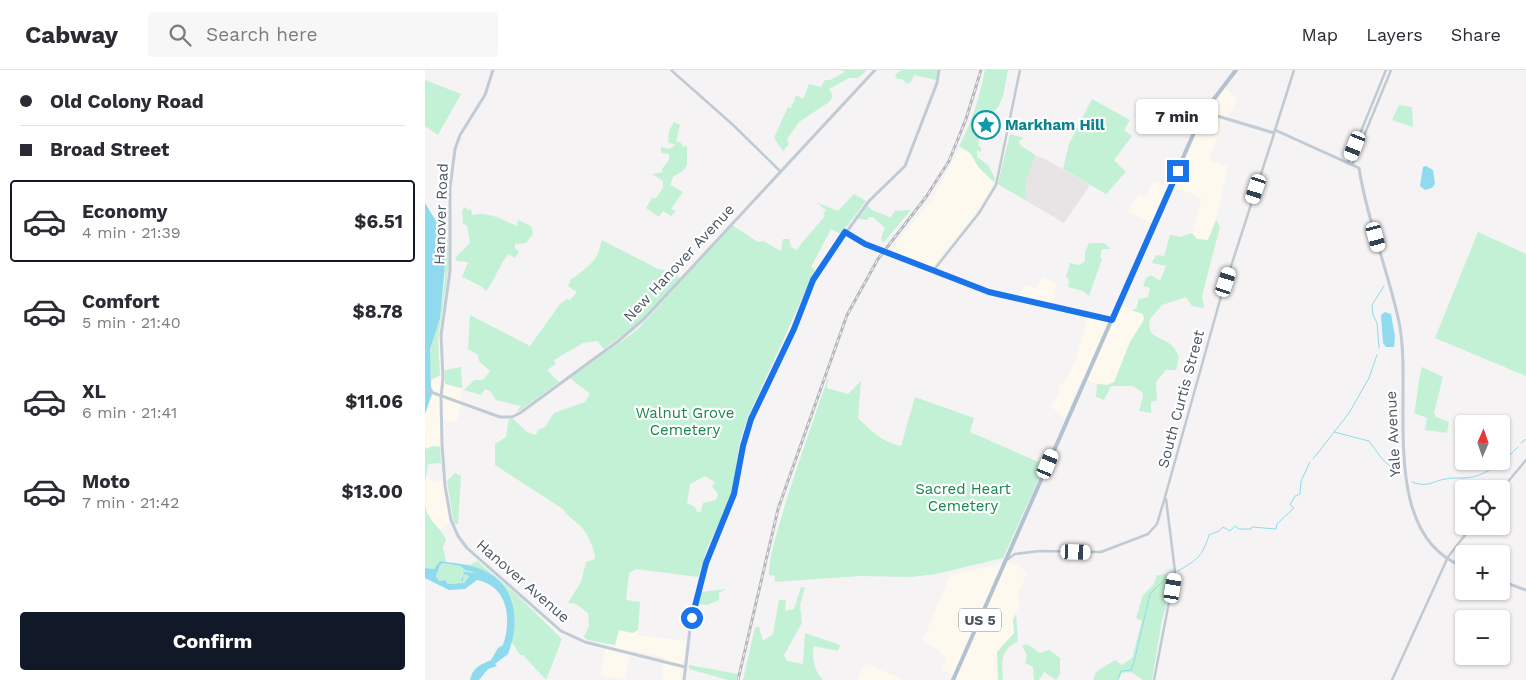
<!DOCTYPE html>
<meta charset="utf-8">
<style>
:root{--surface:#fff;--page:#f7f7f7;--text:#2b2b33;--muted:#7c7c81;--line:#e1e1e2;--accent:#111827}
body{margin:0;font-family:"Work Sans",sans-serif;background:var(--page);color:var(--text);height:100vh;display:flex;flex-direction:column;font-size:19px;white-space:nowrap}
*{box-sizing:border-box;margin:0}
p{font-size:16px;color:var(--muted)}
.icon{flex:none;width:28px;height:28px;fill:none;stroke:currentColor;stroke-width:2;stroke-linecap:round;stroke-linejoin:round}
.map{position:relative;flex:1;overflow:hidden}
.side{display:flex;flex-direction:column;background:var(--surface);width:425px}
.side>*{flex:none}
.guide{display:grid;align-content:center;height:110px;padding:0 20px;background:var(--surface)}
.needle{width:32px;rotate:2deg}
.tools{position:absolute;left:1030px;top:345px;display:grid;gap:10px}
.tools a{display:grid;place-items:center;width:55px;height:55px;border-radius:5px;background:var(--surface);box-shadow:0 1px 4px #0004;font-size:25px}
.end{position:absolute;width:22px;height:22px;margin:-11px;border:6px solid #1a73e8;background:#fff;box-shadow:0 0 0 2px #fff}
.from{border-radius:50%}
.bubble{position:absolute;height:35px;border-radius:5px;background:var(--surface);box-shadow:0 1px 4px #0004;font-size:16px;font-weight:700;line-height:35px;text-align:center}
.car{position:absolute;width:15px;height:30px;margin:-15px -8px;border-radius:6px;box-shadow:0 0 4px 1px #0007;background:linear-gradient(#fff 24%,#345 0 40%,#fff 0 76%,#345 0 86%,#fff 0)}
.guide b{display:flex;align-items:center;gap:18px;height:48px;font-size:19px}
.guide b+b{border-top:1px solid var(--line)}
.guide i{width:12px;height:12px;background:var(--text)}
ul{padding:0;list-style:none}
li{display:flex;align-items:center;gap:15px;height:82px;margin:0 10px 8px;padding:0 10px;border:2px solid transparent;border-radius:5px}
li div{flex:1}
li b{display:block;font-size:19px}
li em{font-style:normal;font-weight:700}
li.on{border-color:var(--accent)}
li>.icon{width:45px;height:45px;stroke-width:1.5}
.cta{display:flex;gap:10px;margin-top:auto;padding:10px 20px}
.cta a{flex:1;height:58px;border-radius:5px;background:var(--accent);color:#fff;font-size:20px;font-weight:700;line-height:58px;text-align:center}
header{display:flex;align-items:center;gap:30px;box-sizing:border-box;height:70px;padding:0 25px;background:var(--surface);border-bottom:1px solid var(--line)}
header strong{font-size:24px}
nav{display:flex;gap:28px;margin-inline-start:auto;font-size:18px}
.search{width:350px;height:45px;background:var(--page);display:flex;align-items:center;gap:12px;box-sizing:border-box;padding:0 18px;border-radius:5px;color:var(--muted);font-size:19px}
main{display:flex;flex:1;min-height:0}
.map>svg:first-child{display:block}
.commercial{fill:#fdf9ef}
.education{fill:#e6e4e5}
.green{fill:#c3f1d5;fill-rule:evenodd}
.water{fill:#90daee;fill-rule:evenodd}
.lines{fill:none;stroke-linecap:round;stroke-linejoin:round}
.stream{stroke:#90daee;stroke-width:1}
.tertiary{stroke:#c1cad2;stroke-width:2.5}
.secondary{stroke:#c1cbd6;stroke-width:3}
.primary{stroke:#b3c2d1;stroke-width:4}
.rail-casing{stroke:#b5b8bd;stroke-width:3}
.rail{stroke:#fff;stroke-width:1;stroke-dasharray:4;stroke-linecap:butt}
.tertiary-bridge{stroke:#c1cad2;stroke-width:2.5}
.route{stroke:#1a73e8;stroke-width:6}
.labels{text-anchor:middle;stroke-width:4.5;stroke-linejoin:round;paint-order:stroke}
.shield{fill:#fff;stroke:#808990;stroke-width:1}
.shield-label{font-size:14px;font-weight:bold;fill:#4a5661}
.culture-label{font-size:15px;font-weight:bold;fill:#0d838f;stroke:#fff;text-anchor:start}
.street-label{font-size:15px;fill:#4a5661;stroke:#fff}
.park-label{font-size:15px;fill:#17864f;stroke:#fff}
</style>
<header>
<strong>Cabway</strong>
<div class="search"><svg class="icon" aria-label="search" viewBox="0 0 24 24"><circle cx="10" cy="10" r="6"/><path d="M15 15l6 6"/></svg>Search here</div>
<nav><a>Map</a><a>Layers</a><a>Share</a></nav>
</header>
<main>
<section class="side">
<div class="guide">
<b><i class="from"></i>Old Colony Road</b>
<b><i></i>Broad Street</b>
</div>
<ul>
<li class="on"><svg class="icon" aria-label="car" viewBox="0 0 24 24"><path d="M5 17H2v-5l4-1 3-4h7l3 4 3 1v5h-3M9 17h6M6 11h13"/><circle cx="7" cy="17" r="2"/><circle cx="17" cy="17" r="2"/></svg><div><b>Economy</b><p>4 min · 21:39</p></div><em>$6.51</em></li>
<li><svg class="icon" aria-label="car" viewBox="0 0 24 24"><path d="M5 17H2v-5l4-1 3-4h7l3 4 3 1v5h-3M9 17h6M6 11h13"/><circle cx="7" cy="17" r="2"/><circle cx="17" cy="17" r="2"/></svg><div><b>Comfort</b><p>5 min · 21:40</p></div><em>$8.78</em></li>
<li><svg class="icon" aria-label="car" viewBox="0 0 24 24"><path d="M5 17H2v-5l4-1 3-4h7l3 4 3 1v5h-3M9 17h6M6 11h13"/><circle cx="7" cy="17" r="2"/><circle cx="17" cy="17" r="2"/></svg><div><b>XL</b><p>6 min · 21:41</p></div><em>$11.06</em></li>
<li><svg class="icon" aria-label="car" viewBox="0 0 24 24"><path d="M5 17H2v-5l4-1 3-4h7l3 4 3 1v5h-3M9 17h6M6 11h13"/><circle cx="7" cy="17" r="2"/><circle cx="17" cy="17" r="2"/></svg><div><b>Moto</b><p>7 min · 21:42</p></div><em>$13.00</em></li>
</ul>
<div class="cta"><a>Confirm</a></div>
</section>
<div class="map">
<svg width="1101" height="610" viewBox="0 0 1101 610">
<rect width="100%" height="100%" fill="#f5f3f3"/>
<path class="commercial" d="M800,18L813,29L799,51L784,90L803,97L791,150L783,170L772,169L767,163L777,128L749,117L777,51Z
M535,78L545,83L554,97L569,112L563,124L547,148L507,198L467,182L471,173L506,131Z
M728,111L742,117L726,153L703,142L714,124L721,126Z
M619,207L632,214L628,235L593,226L601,214L610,218Z
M696,235L719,244V250L705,272L694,303L689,312L682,315L656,310L640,348L626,337L635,321L632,320L635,314H639L651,289L663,246L681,250L691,247Z
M14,308L29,318H37L33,352L18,351L19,374L1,379L0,344L8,321L6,310Z
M1,407L11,412L19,411L25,453L15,459L10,456L1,441Z
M585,492L603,502L593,523L595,534L588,550L589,563L572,582L573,610H530L531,607L517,599L522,587L514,583L515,580L497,572L525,505Z
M194,560L208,563L213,560V565L262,571L256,610H237L239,588L206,580L200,609L177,606L175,602L181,575L190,577Z
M440,593L479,610H432Z"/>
<path class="education" d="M582,76L620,89L665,115L639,153L573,114Z"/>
<path class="green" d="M417,0H441L440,2L433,8H424L404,19L408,26L404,32L374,52L362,69L364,74L358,81L349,68L363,37L366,38L371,25L378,29L384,14L396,17L400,10H405L420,2Z
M476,0H513L511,10L489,5L486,12L482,14L477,9H472L470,5Z
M560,0H583C579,17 580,38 562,46L559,55L563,57L561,61L555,59L553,76L556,77V82L552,80V87L563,95L570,108L569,112L554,98L545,83L534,76C546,55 555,26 560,0Z
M0,10L36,24L13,65L0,56Z
M667,29L705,50L699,60L707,66L689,90L701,102L681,124L638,99L644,74Z
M974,35L987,37L988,57L967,50Z
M249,52L255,55L251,71L256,73L258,77L262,76V94L259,100L248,107L245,115L258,122L246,139L251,141L246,146L238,141L234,147L221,138L227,128H231L238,118V111L227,104L238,102L237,99L244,90V84L236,83V77L245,79L250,75L243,72L244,61Z
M585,64L599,68L594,71L595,75L610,85L600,112V130L573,114Z
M429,124L441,131L416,164L406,159L386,197L390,200L322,349L315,371L307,422L301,440L283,476L273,507L211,499L204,503L201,530L215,532L213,560L208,563L194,560L190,575L163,570L159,567L164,556L163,543L151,534L143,533L156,512L161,492L170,489C170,478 161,460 152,453C146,448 143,446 138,439L70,395V374L81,367L84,349H88L102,362L111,365L113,360L120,357L129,343L160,332L165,324L145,308L212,260L307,155L333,172L338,171L356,181L358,169H364L366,177L371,180L400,146L398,144L401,140L391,132L413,141ZM280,406L290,412L287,416L293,424L291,430L278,433L276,442H272L270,437L262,433L265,414Z
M443,136C449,144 458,142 465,148L470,141L486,140L458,173L456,168L460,158L448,147H444L442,150L433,149Z
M40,137L43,140L46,139L47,145C64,141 77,150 92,156L93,150L106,156L108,164L101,173L90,174V178L94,182L90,188L83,184C74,196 70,210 61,221L56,216L37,207L43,192L32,191L30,188L45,173L42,155L38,154L37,140Z
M791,150L795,157L777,226L779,238L767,236L761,227L737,235L725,249C721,268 735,266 745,274C749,276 752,283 754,287L751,300H741L731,312L732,330L726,332V343L714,341L718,327L717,322L708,316H686L679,330L671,327L672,314L682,315L689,312L705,272L719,250L718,244L706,240L711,239L714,229L723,227L725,218L718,216L721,208L726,205L735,211L741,196L727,193L731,185L739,186L745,165L755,167L767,163L772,169L783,170Z
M1053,162L1101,184V306L1010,268Z
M15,164L23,168L24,194L13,269L15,305L6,310C6,301 3,288 6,279C15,241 27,202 15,164Z
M177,170L233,199L245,201L255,208L218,249L179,279L172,271L158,273L129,290L131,294L122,300L134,312L94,341H92L96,336L71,330L65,321L60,319L56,325L39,320L49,310H58L65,301L54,291L53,285L43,279L45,245L105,276L135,234L142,229L145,230L152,222L143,216L146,209C150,208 167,193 170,189C174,184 175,175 177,170Z
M664,173H679L686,179H677L675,186L677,189L664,226L658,221L643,217L644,209L641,207L645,193L654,195L660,191V182Z
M36,297L37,318L20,314V300Z
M997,297L1018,307L1009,343L1011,347L1024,352L1022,363L1000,360L1002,348L989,343C993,327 992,313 997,297Z
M404,305L402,318L423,324L436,311L433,348C446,361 457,372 476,376L490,327L549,348L545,362L620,395L578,488L511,504L486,507L435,506L350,512V506L344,505C344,485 352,464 357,445C371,398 388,352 404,305Z
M8,376L15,377L16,393L3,394L0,413V377L1,379Z
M30,403L36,406L33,454H29L22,411Z
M0,436C3,450 14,457 21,469L18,478L21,492L15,491L9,499L0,498Z
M52,491L92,525L137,569L121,610L98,585H95L86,571C95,535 88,518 55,499C50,496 45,498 40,494L45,495Z
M18,493L36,496L55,503H38L35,509L41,504L44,507L39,513L23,514L20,510L14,511L11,505L15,495Z
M748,494L746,519L737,550L727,610H718L706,602L697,603L692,610H668L671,602L690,590L697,595L707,588L717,551L711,548L718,525L729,514L732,505L746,504Z
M376,517H380L375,535L377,553L359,585L362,591L378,594L380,563L415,575L413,581L389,576C386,587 390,602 398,610H318L330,557H334L338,571L348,564L354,530H361L360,541L369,539Z
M301,519L294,523V530L282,535L272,534L276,522Z
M591,544L593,571C574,582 577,590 578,610H573L572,582L589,563L588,550Z
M602,574L615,583L624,580L635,588V604L631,610L619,602L614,610H609L608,597L600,593L602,585L597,576Z
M264,595L313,604L311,610H303L264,599Z"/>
<path class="water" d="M1001,96L1008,100L1010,114L1007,118L1000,120L995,116L998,97Z
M0,133L11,151L21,184L15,248L5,280L6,317L8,321L0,344Z
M960,242L966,244L970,267L969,277H961L958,273L956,245Z
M15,491C28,493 41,494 53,498C92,512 96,550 83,584L70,594L72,596L63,599L54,610H45C48,597 55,595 66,590L73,578L78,575C87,549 83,516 52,510L40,519L24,520L0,508V498L9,499ZM18,493L36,496L40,500L55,503L39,502L36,510L38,511V506L41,504L44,507L39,513L23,514L20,510L14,511L11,506L15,495Z"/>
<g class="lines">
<path class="stream" d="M954,278L952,253L948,245L947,235L959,216
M909,362L944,371L958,390L975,405
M1096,373L1101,369
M888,389L924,343L944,308L952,285
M987,412C1003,418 1005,412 1020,409C1029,407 1038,409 1047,407C1064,404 1081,389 1093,377
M753,501C772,490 778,486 784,465L794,461L798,457L805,461L810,456L814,459H826L827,457L851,459L852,454L869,438L865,435L870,426L875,424L876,411L885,392
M693,610L696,601L706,600L709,592L725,524L747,502"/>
<path class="tertiary" d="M246,0L307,54L355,101
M850,60L869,0
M923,93L961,0
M927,95L966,0
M421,163L454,180
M464,184L564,222L687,249
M508,201L554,143L571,115L595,0
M1076,420L1101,390
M583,489L590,484L615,481L676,482L723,464L732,454L740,427L795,230L849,64
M729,610L750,501L741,429
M967,610L1023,487L1047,456"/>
<path class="secondary" d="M68,0L60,25L35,65L30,79L25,118V201L16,265L18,308L16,327L17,374L20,416L26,450L33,466L42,478L136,561L160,572L260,597
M779,42L849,63L850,60L934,98C942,150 963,200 974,252C989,323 951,464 1039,497
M0,320L75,347H87L95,343L192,272L219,249L450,0
M1076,511L1101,520
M259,610L265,559L275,512L284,484L307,431L318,376L330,341L365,269L394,200L444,131L480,96L512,13L514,0"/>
<path class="primary" d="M528,610L771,58L779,42L811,0"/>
<defs>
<path id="rail" d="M313,610L353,439L422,245L453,189L501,127L524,91L541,49L556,0"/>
</defs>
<use href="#rail" class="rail-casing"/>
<use href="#rail" class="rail"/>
<path class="tertiary-bridge" d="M454,180L464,184"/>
</g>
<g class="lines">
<path class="route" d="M267,548L281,493L309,424L318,376L326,349L369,259L388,210L420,162L440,174L564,222L687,250L753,101"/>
</g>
<defs>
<symbol id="sight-ring" viewBox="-11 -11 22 22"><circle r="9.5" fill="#fff" stroke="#0f9aa8" stroke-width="1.5"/><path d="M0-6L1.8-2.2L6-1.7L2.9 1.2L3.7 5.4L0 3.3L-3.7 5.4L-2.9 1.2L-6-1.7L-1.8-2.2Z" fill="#0f9aa8"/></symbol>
</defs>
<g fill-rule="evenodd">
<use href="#sight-ring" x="545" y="39" width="32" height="32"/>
</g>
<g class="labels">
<rect class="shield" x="534" y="538.5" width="42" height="23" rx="4"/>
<g class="shield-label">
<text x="555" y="555">US 5</text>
</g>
<g class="culture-label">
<text x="580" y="60">Markham Hill</text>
</g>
<g class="street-label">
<text transform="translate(16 144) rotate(-88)" y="5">Hanover Road</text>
<text transform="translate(254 193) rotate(-47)" y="5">New Hanover Avenue</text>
<text transform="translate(756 329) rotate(-75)" y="5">South Curtis Street</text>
<text transform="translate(968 364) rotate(-93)" y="5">Yale Avenue</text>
<text transform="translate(98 511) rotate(41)" y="5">Hanover Avenue</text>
</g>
<g class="park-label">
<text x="260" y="348">Walnut Grove<tspan x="260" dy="17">Cemetery</tspan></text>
<text x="538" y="424">Sacred Heart<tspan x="538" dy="17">Cemetery</tspan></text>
</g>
</g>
</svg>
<div class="tools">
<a><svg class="needle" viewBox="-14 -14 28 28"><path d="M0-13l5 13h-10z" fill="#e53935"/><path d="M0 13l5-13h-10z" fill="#7c7c81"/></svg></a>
<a><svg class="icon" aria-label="locate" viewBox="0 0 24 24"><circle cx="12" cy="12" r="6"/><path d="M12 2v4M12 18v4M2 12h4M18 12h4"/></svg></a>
<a>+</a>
<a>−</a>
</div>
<i class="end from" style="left:267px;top:548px"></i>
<i class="end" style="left:753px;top:101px"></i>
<div class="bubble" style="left:711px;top:29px;width:82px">7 min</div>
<i class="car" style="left:930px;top:76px;rotate:202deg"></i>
<i class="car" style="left:831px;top:119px;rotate:198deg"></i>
<i class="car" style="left:951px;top:167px;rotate:165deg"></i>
<i class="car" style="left:801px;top:212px;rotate:18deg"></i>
<i class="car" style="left:623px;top:394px;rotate:23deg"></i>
<i class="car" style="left:651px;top:482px;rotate:92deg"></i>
<i class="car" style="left:748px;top:518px;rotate:9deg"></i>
</div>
</main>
